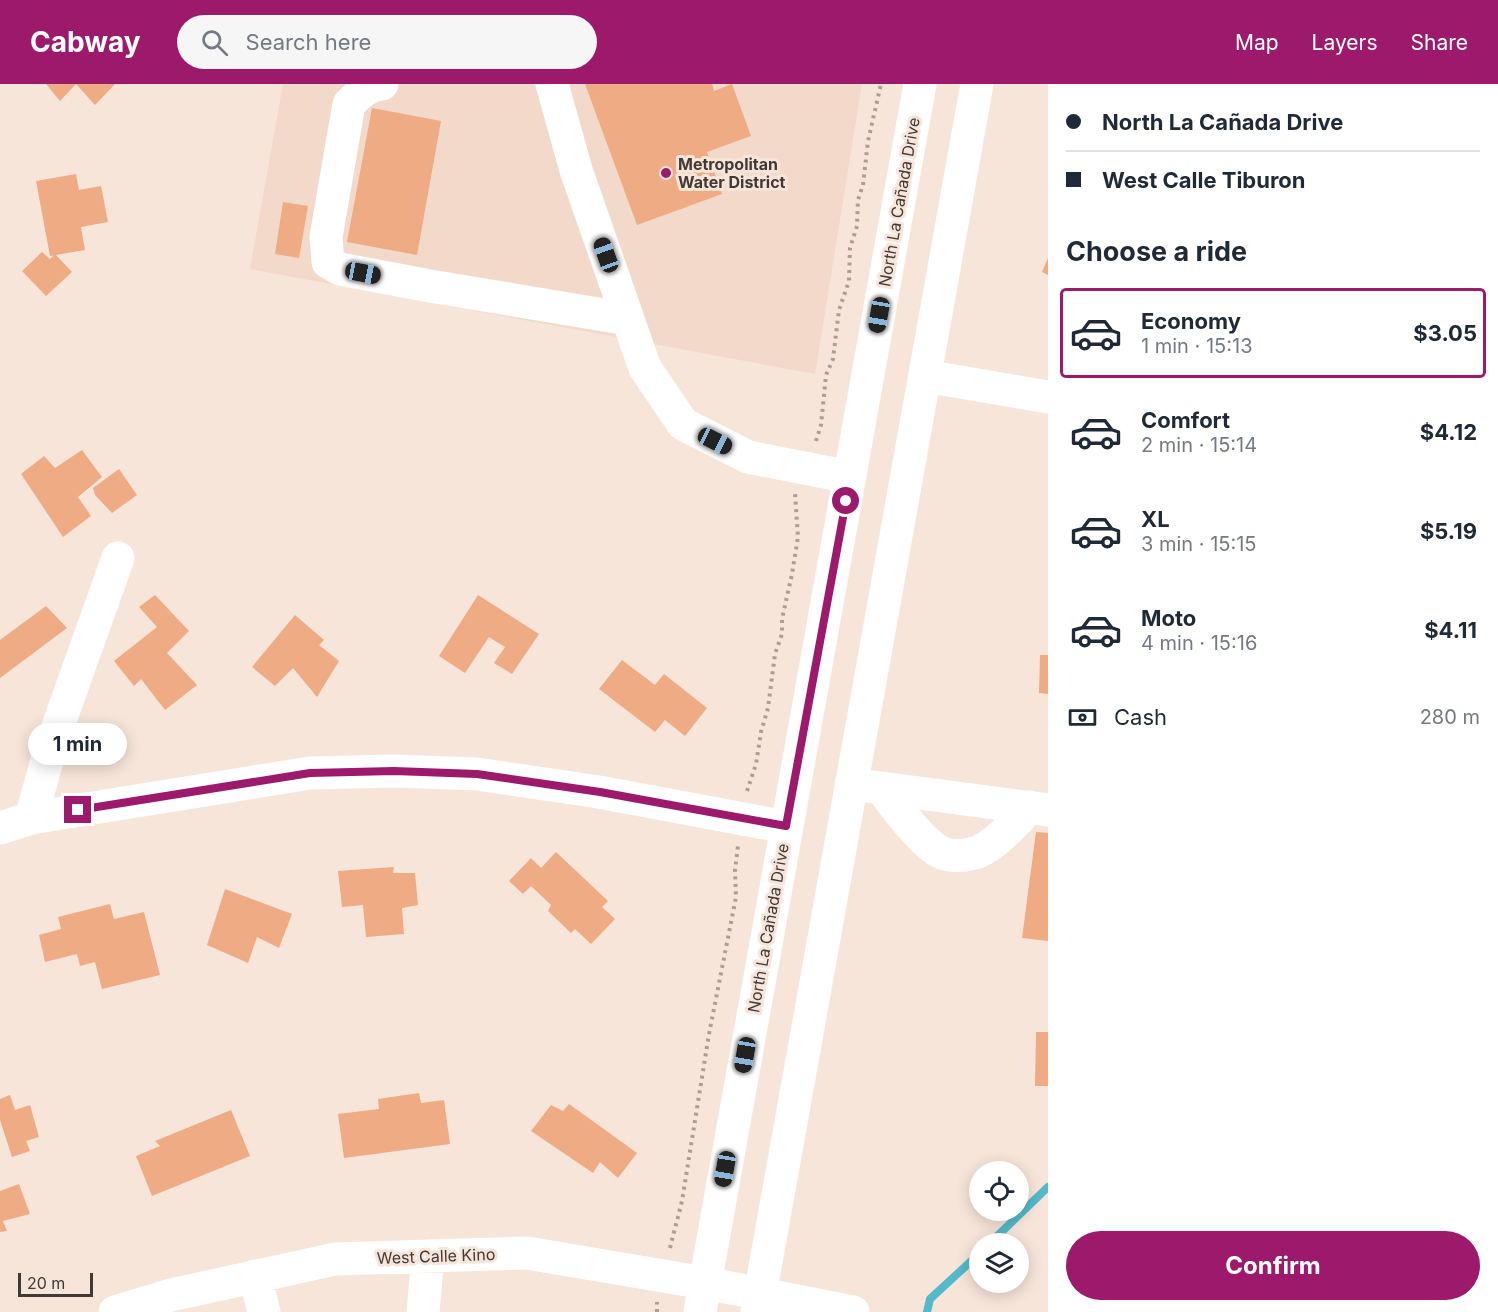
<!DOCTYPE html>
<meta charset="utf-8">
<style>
:root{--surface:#fff;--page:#f6f6f7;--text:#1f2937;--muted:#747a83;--line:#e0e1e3;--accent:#9d196b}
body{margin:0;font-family:Inter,sans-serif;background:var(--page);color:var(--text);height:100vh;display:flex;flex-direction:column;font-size:22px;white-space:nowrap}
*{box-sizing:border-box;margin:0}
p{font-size:20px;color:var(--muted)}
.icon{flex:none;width:33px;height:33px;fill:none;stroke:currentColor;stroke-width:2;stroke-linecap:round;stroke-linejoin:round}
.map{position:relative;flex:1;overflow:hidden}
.sheet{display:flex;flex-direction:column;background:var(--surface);width:450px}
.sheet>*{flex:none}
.guide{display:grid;align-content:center;height:132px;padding:0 18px;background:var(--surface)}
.tools{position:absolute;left:969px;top:1077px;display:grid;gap:12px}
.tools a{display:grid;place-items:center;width:60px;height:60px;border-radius:50%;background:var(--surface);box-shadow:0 3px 15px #0003;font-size:30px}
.scale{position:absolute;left:18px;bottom:15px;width:75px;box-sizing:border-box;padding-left:6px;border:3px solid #403935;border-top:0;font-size:16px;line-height:21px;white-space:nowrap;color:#403935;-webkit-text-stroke:4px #f7e5da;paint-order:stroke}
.end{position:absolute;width:27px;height:27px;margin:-14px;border:8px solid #9d196b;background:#fff;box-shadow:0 0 0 3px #fff}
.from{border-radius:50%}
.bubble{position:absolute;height:42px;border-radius:21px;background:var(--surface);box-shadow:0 3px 15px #0003;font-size:20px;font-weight:700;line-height:42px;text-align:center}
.car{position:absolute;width:18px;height:36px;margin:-18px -9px;border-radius:8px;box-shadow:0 0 4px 2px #0007;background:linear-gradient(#222 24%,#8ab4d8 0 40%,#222 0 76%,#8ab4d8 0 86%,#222 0)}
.guide b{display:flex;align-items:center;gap:21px;height:57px;font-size:22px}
.guide b+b{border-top:2px solid var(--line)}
.guide i{width:15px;height:15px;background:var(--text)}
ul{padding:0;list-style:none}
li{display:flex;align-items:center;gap:18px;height:90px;margin:0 12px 9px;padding:0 6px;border:3px solid transparent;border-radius:6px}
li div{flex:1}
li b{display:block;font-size:22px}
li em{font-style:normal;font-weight:700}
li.selected{border-color:var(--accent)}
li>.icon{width:54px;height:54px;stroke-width:1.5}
h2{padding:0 18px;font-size:27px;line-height:72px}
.pay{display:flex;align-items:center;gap:15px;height:66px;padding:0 18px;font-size:22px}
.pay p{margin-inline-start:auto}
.cta{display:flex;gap:12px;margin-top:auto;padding:12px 18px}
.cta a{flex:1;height:69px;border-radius:36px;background:var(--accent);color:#fff;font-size:24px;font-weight:700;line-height:69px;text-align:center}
header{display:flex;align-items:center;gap:36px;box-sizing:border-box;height:84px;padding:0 30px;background:var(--accent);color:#fff}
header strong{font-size:28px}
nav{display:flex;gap:33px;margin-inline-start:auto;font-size:21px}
.search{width:420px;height:54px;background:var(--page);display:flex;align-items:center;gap:15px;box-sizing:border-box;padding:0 21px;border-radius:33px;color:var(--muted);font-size:22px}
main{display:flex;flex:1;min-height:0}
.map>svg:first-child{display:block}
.built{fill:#f2d9ca}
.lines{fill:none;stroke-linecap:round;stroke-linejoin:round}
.stream{stroke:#54bac9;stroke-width:8}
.building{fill:#efab83}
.path{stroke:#ac9e96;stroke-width:4;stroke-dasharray:3 4.5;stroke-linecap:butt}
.minor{stroke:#fff;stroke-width:33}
.major{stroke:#fff;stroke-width:33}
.route{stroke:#9d196b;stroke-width:8}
.poi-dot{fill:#9d196b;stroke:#f7e5da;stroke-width:2}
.labels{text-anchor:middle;stroke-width:6;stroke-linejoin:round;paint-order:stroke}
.poi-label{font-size:16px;font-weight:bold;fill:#403935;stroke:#f7e5da;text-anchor:start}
.street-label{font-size:16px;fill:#403935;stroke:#f7e5da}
</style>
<header>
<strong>Cabway</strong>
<div class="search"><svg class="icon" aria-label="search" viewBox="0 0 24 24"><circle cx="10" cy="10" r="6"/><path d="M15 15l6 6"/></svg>Search here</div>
<nav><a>Map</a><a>Layers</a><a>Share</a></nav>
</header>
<main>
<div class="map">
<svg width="1048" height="1228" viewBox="0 0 1048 1228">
<rect width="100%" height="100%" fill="#f7e5da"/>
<path class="built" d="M283,0H862L815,290L250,185Z"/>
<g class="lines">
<path class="stream" d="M989,1160L1048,1103
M927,1228L930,1215L980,1169"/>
</g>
<path class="building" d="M46,0H115L95,21L76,0L60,17Z
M585,0H712L714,7L732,0L751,52L707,68L722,110L637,141Z
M372,24L441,37L417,171L347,158Z
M76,90L79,106L101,102L108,138L81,143L85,166L50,172L36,97Z
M283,118L308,122L299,174L275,170Z
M42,168L50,175L55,170L72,188L46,212L22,187Z
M1048,174V191L1042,188Z
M82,366L102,393L78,413L91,432L63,453L21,390L44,372L55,384Z
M119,385L137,411L112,429L95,411L93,404Z
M155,511L189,547L167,569L197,601L165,626L141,595L134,602L114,577L157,543L139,523Z
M478,511L539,550L512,590L494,579L505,563L489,553L465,589L439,572Z
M46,522L67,544L0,594V556Z
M295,531L324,556L319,561L339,577L317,613L293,584L275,602L252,583Z
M1040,571H1048V610L1039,609Z
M622,576L655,601L664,590L707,624L685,652L665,636L655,648L599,605Z
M1036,748L1048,749V857L1022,854Z
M556,768L608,817L602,823L615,835L591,860L575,845L571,849L548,827L551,821L531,802L523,810L509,797L531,774L541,784Z
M394,783L393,789H415L418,821L402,824L404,850L366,853L363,821L342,823L338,787Z
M225,805L292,830L279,864L257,853L248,879L207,861Z
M110,820L114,835L144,828L160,891L102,905L95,878L80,882L77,870L45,878L39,851L61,845L58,833Z
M1036,948H1048V1002H1035Z
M419,1009L421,1019L444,1016L450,1060L344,1074L338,1030L379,1025L378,1015Z
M10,1011L15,1026L30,1021L39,1053L26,1057L30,1067L12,1073L0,1036V1015Z
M569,1020L637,1069L618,1094L600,1078L593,1089L531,1047L551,1021L563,1027Z
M231,1026L250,1072L152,1112L136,1072L160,1062L155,1057Z
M19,1100L30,1130L3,1137L7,1147L0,1148V1107Z"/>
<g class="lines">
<path class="path" d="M816,357L821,341L826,291L833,275L839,226L849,197L850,164L857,142L858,116L863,101L868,57L881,0
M747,707L756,680L761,648L768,624L775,570L782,550V535L792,490L798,453L795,409
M670,1164L682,1117L709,950L736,813L735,786L738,762
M657,1228V1218"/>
<path class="minor" d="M382,0C368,1 359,10 349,20L326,153L328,178L340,185L430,202L628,235
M552,0L576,86L645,284L683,340L748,373L850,393
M925,292L1048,313
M851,700L1048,726
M882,705C895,722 922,760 942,769C952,773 967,772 978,768C998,759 1015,738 1030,723
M31,734L51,662L118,474
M0,744L31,734L310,689L394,687L477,690L599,708L786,743
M255,1192L264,1228
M115,1228L171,1211L335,1175L527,1169L705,1199L853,1228
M423,1228L428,1172"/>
<path class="major" d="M700,1228L920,0
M757,1228L977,0"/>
</g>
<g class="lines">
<path class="route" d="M78,726L310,689L394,687L477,690L600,708L786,742L846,417"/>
</g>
<circle class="poi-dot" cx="666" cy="89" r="6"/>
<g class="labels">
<g class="poi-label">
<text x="678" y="86">Metropolitan<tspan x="678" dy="18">Water District</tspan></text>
</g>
<g class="street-label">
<text transform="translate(899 118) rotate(-80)" y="6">North La Cañada Drive</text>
<text transform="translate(768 844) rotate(-80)" y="6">North La Cañada Drive</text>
<text transform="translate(436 1172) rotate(-2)" y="6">West Calle Kino</text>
</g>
</g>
</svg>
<div class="tools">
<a><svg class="icon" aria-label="locate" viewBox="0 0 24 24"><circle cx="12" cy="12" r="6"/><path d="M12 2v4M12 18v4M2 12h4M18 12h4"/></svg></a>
<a><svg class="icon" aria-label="layers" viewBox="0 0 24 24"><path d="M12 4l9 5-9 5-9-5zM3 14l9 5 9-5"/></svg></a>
</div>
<div class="scale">20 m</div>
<i class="end from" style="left:846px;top:417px"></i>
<i class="end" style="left:78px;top:726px"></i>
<div class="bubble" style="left:28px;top:639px;width:99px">1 min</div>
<i class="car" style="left:606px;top:171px;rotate:340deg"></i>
<i class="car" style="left:363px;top:189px;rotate:101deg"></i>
<i class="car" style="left:879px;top:231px;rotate:190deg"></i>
<i class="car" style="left:715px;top:357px;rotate:117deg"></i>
<i class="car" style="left:745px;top:971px;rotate:190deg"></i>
<i class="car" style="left:725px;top:1085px;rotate:190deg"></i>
</div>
<section class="sheet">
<div class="guide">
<b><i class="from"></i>North La Cañada Drive</b>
<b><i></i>West Calle Tiburon</b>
</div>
<h2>Choose a ride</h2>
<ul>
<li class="selected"><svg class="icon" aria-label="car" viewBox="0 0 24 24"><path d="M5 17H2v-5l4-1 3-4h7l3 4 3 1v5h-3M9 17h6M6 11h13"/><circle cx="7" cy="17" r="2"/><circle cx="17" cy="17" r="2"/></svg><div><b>Economy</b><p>1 min · 15:13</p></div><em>$3.05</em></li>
<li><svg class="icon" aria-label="car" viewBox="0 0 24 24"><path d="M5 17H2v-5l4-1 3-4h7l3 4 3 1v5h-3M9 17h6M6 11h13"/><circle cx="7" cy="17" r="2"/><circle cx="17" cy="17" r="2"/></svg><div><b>Comfort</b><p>2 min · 15:14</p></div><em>$4.12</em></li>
<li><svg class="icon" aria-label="car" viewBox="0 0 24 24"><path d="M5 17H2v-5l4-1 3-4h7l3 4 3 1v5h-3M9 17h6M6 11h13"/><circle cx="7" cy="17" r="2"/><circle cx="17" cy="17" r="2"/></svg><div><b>XL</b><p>3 min · 15:15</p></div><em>$5.19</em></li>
<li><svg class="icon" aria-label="car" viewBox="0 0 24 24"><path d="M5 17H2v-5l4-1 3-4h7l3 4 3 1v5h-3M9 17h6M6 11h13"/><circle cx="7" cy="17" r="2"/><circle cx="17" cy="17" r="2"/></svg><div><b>Moto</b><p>4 min · 15:16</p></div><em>$4.11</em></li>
</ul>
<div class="pay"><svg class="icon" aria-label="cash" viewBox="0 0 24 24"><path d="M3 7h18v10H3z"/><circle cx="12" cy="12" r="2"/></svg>Cash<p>280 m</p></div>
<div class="cta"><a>Confirm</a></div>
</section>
</main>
